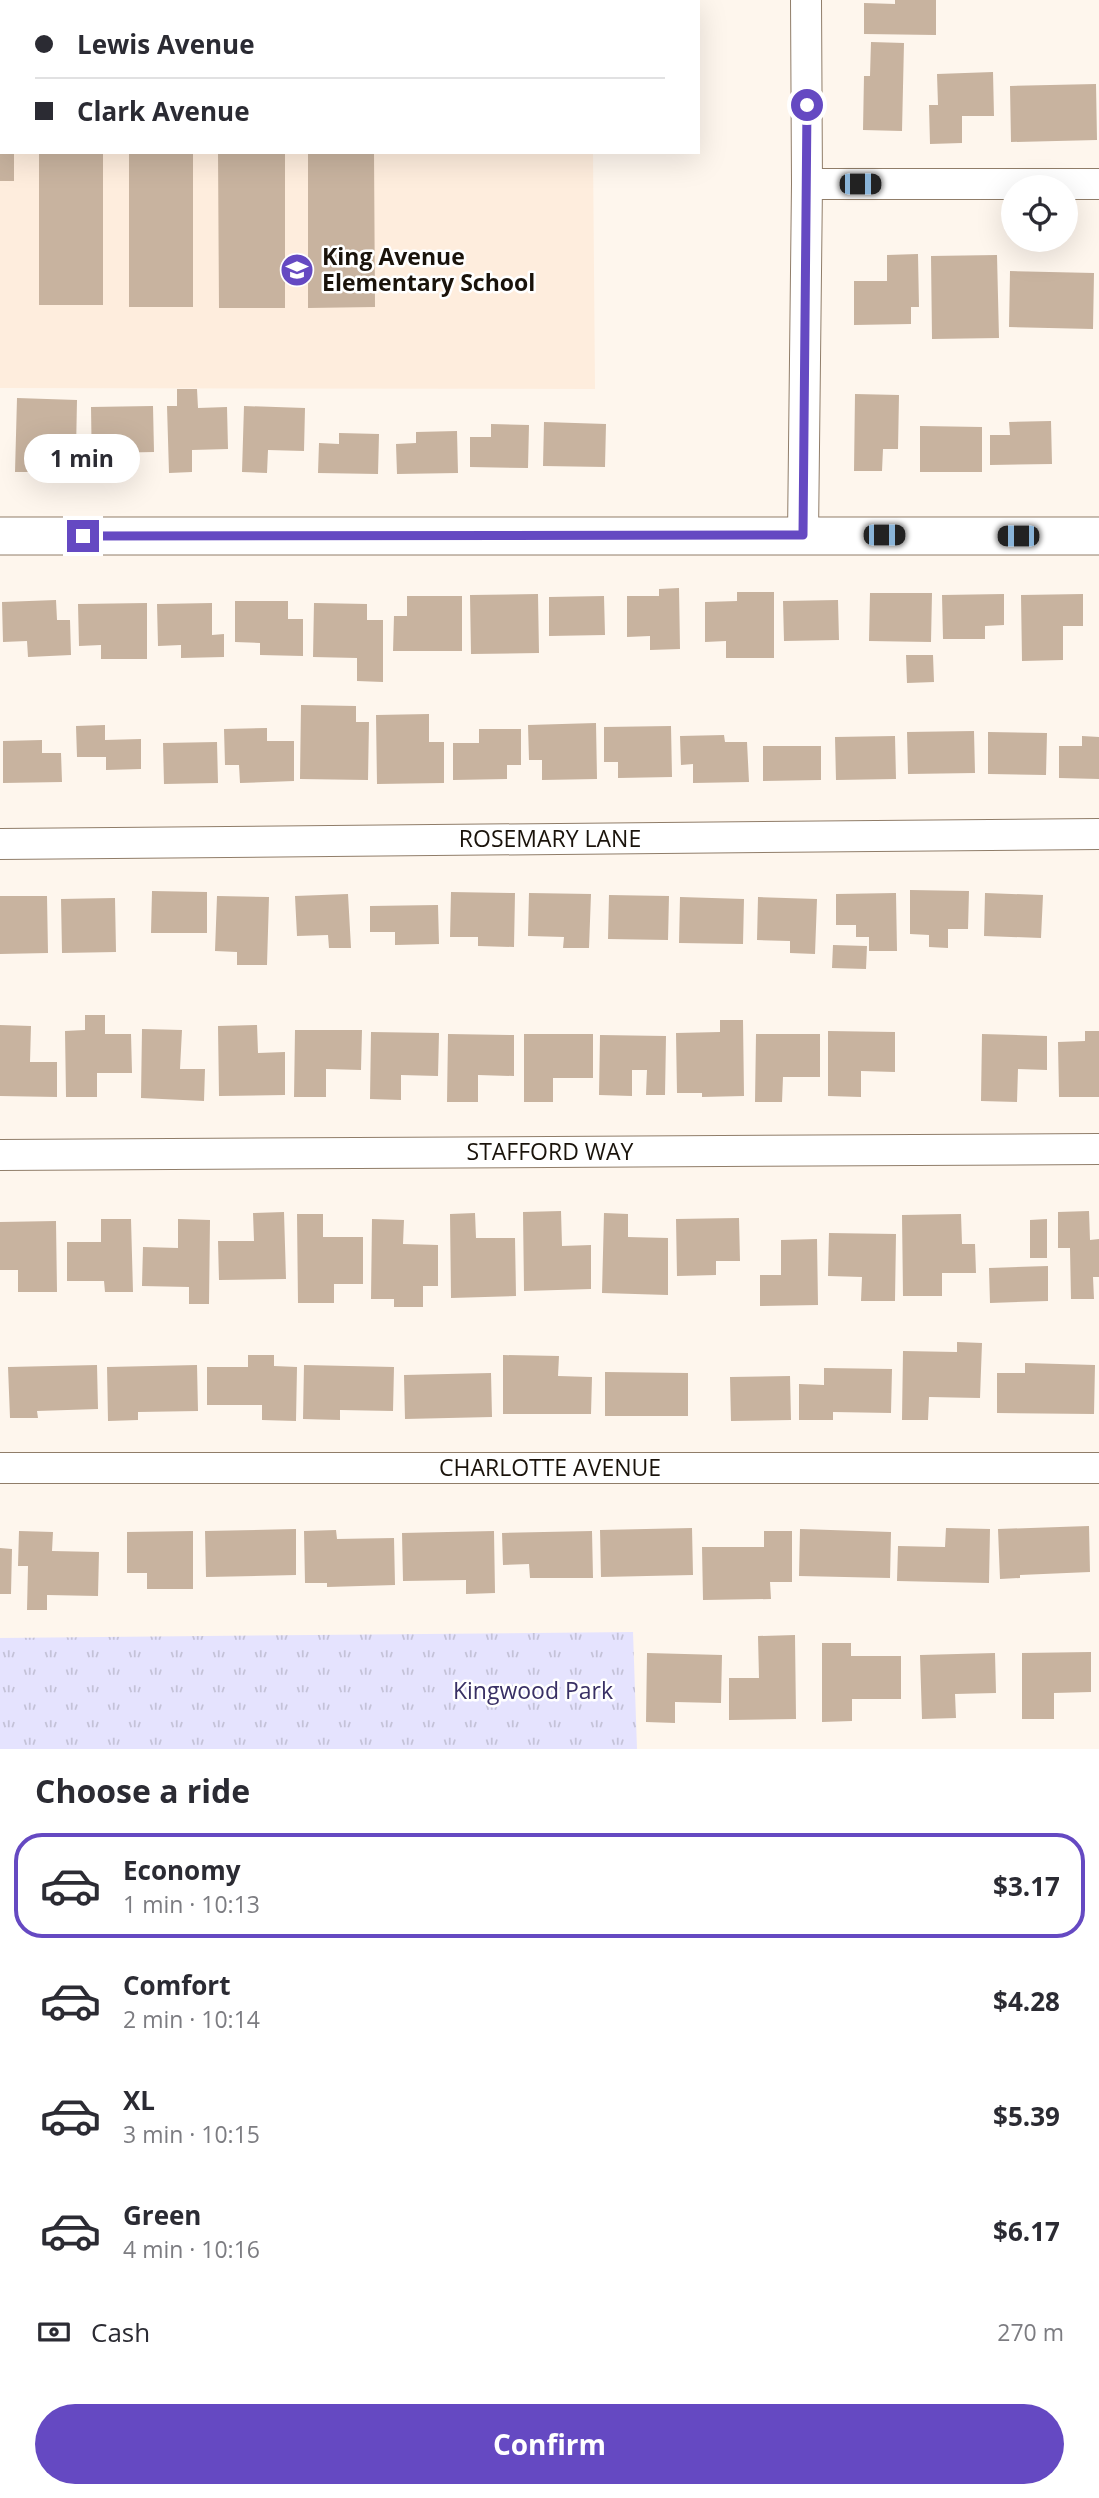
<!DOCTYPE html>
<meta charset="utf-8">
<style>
:root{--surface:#fff;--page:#f2f2f3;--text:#2b2b33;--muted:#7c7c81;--line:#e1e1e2;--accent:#6549c2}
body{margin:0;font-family:"Open Sans",sans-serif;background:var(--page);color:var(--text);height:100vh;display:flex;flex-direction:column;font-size:26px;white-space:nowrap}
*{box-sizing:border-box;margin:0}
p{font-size:23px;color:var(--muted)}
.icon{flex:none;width:38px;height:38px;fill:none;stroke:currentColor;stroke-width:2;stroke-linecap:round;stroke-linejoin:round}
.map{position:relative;height:1749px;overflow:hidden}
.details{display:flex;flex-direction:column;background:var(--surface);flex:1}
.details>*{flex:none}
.hud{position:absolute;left:0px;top:0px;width:700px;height:154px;box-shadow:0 7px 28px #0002;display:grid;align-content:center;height:154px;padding:0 35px;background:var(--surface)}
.controls{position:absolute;left:1001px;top:175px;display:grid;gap:14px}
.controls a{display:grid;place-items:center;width:77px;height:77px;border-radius:50%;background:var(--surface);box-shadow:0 7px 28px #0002;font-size:35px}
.end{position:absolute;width:32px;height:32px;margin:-16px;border:9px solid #6549c2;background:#fff;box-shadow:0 0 0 4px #fff}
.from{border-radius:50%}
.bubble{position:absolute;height:49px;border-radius:24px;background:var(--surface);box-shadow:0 7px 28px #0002;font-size:23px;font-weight:700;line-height:49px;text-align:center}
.car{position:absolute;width:21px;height:42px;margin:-21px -10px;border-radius:9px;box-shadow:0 0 5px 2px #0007;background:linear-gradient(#222 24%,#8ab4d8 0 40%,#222 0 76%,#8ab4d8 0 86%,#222 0)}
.hud b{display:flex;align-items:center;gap:24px;height:66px;font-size:26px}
.hud b+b{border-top:2px solid var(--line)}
.hud i{width:18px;height:18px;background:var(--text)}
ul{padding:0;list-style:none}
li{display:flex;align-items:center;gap:21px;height:105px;margin:0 14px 10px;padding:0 21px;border:4px solid transparent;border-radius:28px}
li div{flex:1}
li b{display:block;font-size:26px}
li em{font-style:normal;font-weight:700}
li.active{border-color:var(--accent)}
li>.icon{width:63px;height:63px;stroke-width:1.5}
h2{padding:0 35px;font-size:32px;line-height:84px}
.pay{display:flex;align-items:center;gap:18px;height:77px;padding:0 35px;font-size:26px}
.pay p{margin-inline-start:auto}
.cta{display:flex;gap:14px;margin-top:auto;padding:14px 35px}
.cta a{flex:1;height:80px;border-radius:42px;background:var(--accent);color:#fff;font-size:28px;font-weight:700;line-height:80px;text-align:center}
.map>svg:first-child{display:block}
.built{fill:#feeddd}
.grass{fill:url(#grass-tufts)}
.building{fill:#c8b39f}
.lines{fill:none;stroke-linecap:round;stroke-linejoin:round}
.minor-casing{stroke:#907d69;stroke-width:32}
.tertiary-casing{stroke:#907d69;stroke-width:39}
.minor{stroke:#fff;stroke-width:30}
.tertiary{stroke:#fff;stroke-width:37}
.route{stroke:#6549c2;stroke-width:9}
.labels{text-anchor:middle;stroke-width:5;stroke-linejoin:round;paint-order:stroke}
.poi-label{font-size:23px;font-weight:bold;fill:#1a130b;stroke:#fff;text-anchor:start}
.street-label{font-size:23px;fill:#1a130b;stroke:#fff}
.park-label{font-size:23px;fill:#393065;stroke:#fff}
</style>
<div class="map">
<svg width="1099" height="1749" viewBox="0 0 1099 1749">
<defs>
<pattern id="grass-tufts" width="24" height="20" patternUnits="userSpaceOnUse" patternTransform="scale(1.75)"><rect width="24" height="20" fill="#e5e3fe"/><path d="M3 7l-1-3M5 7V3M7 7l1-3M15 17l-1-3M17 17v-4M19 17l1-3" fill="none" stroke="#c4c2d8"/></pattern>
</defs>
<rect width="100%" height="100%" fill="#fef6ed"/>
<path class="built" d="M0,0H591L2,2V152H593L595,389L0,388Z"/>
<path class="grass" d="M633,1632L637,1749H0V1638Z"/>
<path class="building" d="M895,0H936V35L864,34V3L895,4Z
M871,42L904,43L902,131L863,130L864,76H870Z
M993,72L994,116H962V143L930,144L929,105H938L937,74Z
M1096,84L1097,140L1011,142L1010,86Z
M0,152H14V181H0Z
M39,152H103V305H39Z
M129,152H193V307H129Z
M218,152H285V308H219Z
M308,152H374L375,307L308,308Z
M918,254L919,307H911V324L854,325V281H887V255Z
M997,255L999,338L932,339L931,256Z
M1010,271L1094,273L1093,329L1009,327Z
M177,389H197L198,408L227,407L228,449L192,450V472L169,473L167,406H177Z
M855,394L899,395L898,449H883L882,471H854Z
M17,398L77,400L76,451L40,450L39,472H15Z
M153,406L154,452L105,453V472L92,473L91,407Z
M244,406L305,408L304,451L268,450L267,473L242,472Z
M1051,421L1052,464L990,465V435H1010L1009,422Z
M544,422L606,424L605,467L543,466Z
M491,424L529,425L528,468L470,467V437H491Z
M920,426L982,427V472H920Z
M457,431L458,473L397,474L396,444L416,443V432Z
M339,433L379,434L378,474L318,473L319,443L339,444Z
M679,588L680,649L650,650V636L627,637V596H659V589Z
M737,592H774V658H726V641L705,642V602L737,601Z
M870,593H932L931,642L869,641Z
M538,594L539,653L471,654L470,595Z
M1004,594V625L985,626V639H943L942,595Z
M1083,594V626H1063V660L1022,661L1021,595Z
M407,596H462V651H393L394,616H407Z
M604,596L605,635L549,636V597Z
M56,600L57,620H70L71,655L28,657L27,641L3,642L2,602Z
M838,600L839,640L784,641L783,601Z
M235,601H288V619H303V656L260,655V643L235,642Z
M147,603V659H101V645L79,646L78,604Z
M212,603V635L224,634V657L181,658V645L158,646L157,604Z
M314,603L367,604V620H383V682L357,681V658L313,657Z
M906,655H933L934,682L907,683Z
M301,705L356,706V722H369L368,780L300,779Z
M429,714V742H444V783L377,784L376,715Z
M596,723L597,779L542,780V760H529L528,725Z
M105,725V740L141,739V769L106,770V757H77L76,726Z
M671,726L672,777L618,778V762H604V727Z
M267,728V741H294V781L240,783L239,765H225L224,729Z
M479,729H521V765H507V779L453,780V743H479Z
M974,731L975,773L908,774L907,732Z
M988,732L1047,733L1046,775L988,774Z
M724,735L725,742H747L749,782L693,783V764L681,765L680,736Z
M895,736L896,779L836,780L835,737Z
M1082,736L1099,737V779L1059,778V746H1082Z
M42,740V753H61L62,782L3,783V741Z
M217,742L218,783L164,784L163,743Z
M763,746H821V780L763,781Z
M910,890L969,891L968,929H948V948L929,947V935L910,934Z
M152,891L207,892V933H151Z
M451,892L515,893L514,947L478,946V937H450Z
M529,893L591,894L589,948H563L564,937L528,936Z
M896,893L897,951H869V937H856V925H836V894Z
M985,893L1043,895L1041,938L984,936Z
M348,894L351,948H329L328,935L297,936L295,896Z
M609,895L669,896L668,940L608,939Z
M0,896H47L48,953L0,954Z
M217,896L269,897L267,965H237V952L215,951Z
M680,897L744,899L743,944L679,943Z
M758,897L817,899L815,954L790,953V941L757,940Z
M115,898L116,952L62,953L61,899Z
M438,905L439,944L395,945V932H370V906Z
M833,945L867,946L866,969L832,968Z
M85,1015H105V1034H131L132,1073H97V1097H66L65,1031L85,1030Z
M720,1020H743L744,1096L702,1097V1093H677L676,1033L720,1032Z
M0,1025L31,1026L30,1062H57V1097L0,1096Z
M257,1025L258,1053L285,1052V1095L219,1096L218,1026Z
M142,1029L182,1030L180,1069H205L204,1101L141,1098Z
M295,1030H362L361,1070L326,1069V1097H294Z
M828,1031L895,1032V1072L861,1071V1097L828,1096Z
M1085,1031H1099V1097H1059L1058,1042L1085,1041Z
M371,1032L439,1033L438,1076L401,1075V1100L370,1099Z
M448,1034L514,1035V1076L478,1075V1102H447Z
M524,1034H593V1078H553V1102H524Z
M756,1034H820V1077H783L782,1102H755Z
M982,1034L1047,1036V1070L1018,1069L1017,1102L981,1101Z
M600,1035L666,1036L665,1095H646L647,1070H632V1096L599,1095Z
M561,1211L562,1246L591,1245V1289L524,1291L523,1212Z
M1089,1211L1090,1240L1099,1239V1277H1093L1094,1299H1071L1070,1248H1058V1212Z
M284,1212L286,1279L219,1280L218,1241H254L253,1213Z
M475,1213L476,1238H515L516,1296L451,1298L450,1214Z
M604,1213L628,1214V1237L668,1238V1295L602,1293Z
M297,1214H323V1237H363V1284H334V1303H298Z
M961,1214L962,1244H975L976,1273H942V1296H903L902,1215Z
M739,1218L740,1261H716V1275L677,1276L676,1219Z
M101,1219H131L133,1292H105L104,1281H67V1242H101Z
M178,1219L210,1220L209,1304H189V1287L142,1286L143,1247L178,1248Z
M372,1219L404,1220L403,1244L438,1245V1286H423V1307H394V1299H371Z
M1047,1219V1258H1030V1220Z
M56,1221L57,1292H18V1270H0V1222Z
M829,1233L896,1234L895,1301H861L862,1277L828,1276Z
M817,1239L818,1305L760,1306V1275H781V1240Z
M1048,1266V1301L990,1303L989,1268Z
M957,1342L982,1343L980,1398L929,1397L928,1420H902L903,1351L957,1352Z
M248,1355H274V1366L297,1367L296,1421L262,1420V1405H207V1367H248Z
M503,1355L559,1356L558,1376L592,1377L591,1414H503Z
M1025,1363L1095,1365L1094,1414L997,1413V1373H1025Z
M97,1365L98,1409L37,1411L38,1418H10L8,1367Z
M197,1365L198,1411L138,1412V1420L108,1421L107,1367Z
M304,1365L394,1367L393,1411L340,1410V1420L303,1419Z
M824,1368L892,1369L891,1413L833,1412V1420H799V1384L824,1385Z
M605,1372L688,1373V1416H605Z
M491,1373L492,1417L405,1419L404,1375Z
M790,1376L791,1420L731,1421L730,1377Z
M1089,1526L1090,1572L1020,1575V1578L1000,1579L998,1529Z
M692,1528L693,1575L601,1577L600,1530Z
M946,1528L990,1529L989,1583L897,1581L898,1546L945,1547Z
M296,1529V1575L206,1577L205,1531Z
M800,1529L891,1532L890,1578L799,1576Z
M336,1530L337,1539L394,1538L395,1585L327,1587V1583H305L304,1531Z
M19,1531L53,1532L52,1551L99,1552L98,1596L47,1595V1610H27L28,1566H18Z
M193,1531V1589H147V1573H127V1532Z
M494,1531L495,1593L466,1594V1580L403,1581L402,1533Z
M592,1531L593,1578H530L529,1564L503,1565L502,1533Z
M764,1531H792V1582H770L771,1599L703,1600L702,1547H764Z
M0,1548L12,1549L11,1594H0Z
M795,1635L796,1719L729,1720V1678H759L758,1636Z
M822,1643H851V1656H901V1699H852V1721L822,1722Z
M1091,1652V1692L1054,1693V1719H1022V1653Z
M647,1653L722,1655L721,1703L675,1702V1723L646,1722Z
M995,1653L996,1693L955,1694L956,1718L922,1719L920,1655Z"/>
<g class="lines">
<defs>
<path id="minor" d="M807,184H1099
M803,535L807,184L806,0
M0,844L1099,834
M0,1155L1099,1149
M0,1468H1099"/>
<path id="tertiary" d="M0,536H1099"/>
</defs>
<use href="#minor" class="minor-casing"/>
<use href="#tertiary" class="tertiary-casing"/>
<use href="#minor" class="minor"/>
<use href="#tertiary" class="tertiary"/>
</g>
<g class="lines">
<path class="route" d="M83,536L803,535L807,105"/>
</g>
<defs>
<symbol id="school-disc" viewBox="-11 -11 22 22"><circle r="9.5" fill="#6549c2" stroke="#fff"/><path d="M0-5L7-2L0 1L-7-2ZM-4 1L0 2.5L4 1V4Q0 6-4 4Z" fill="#fff"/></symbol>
</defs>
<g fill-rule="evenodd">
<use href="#school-disc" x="278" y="251" width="38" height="38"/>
</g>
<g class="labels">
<g class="poi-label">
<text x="322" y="265">King Avenue<tspan x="322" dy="26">Elementary School</tspan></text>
</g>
<g class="street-label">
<text x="550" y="847">ROSEMARY LANE</text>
<text x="550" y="1160">STAFFORD WAY</text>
<text x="550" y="1476">CHARLOTTE AVENUE</text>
</g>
<g class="park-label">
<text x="533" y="1699">Kingwood Park</text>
</g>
</g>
</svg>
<div class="controls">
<a><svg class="icon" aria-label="locate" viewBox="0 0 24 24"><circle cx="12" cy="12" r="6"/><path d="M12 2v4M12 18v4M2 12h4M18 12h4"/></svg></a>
</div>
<i class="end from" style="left:807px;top:105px"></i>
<i class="end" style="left:83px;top:536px"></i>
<div class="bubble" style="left:24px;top:434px;width:116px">1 min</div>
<i class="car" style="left:860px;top:184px;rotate:90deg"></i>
<i class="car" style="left:884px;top:535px;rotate:90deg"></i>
<i class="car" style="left:1018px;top:536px;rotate:270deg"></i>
<div class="hud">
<b><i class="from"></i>Lewis Avenue</b>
<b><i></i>Clark Avenue</b>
</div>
</div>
<section class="details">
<h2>Choose a ride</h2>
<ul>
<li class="active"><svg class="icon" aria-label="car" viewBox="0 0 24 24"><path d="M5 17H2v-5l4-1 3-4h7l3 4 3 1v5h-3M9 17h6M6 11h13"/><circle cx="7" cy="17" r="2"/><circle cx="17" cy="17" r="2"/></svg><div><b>Economy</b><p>1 min · 10:13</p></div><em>$3.17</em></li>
<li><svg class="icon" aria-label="car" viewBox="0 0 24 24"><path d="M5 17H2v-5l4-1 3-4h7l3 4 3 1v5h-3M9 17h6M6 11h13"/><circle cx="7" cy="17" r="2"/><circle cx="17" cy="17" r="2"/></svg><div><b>Comfort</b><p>2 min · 10:14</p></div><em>$4.28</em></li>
<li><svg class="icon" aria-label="car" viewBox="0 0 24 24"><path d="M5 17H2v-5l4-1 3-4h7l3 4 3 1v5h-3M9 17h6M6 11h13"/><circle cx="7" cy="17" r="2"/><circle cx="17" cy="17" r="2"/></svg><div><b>XL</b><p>3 min · 10:15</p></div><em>$5.39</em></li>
<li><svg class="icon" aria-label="car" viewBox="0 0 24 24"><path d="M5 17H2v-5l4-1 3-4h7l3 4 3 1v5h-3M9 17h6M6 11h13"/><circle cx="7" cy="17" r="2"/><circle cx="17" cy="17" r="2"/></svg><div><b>Green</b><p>4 min · 10:16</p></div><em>$6.17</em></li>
</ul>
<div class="pay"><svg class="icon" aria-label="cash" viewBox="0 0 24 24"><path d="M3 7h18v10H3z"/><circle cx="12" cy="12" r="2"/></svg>Cash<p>270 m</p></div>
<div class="cta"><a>Confirm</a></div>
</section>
